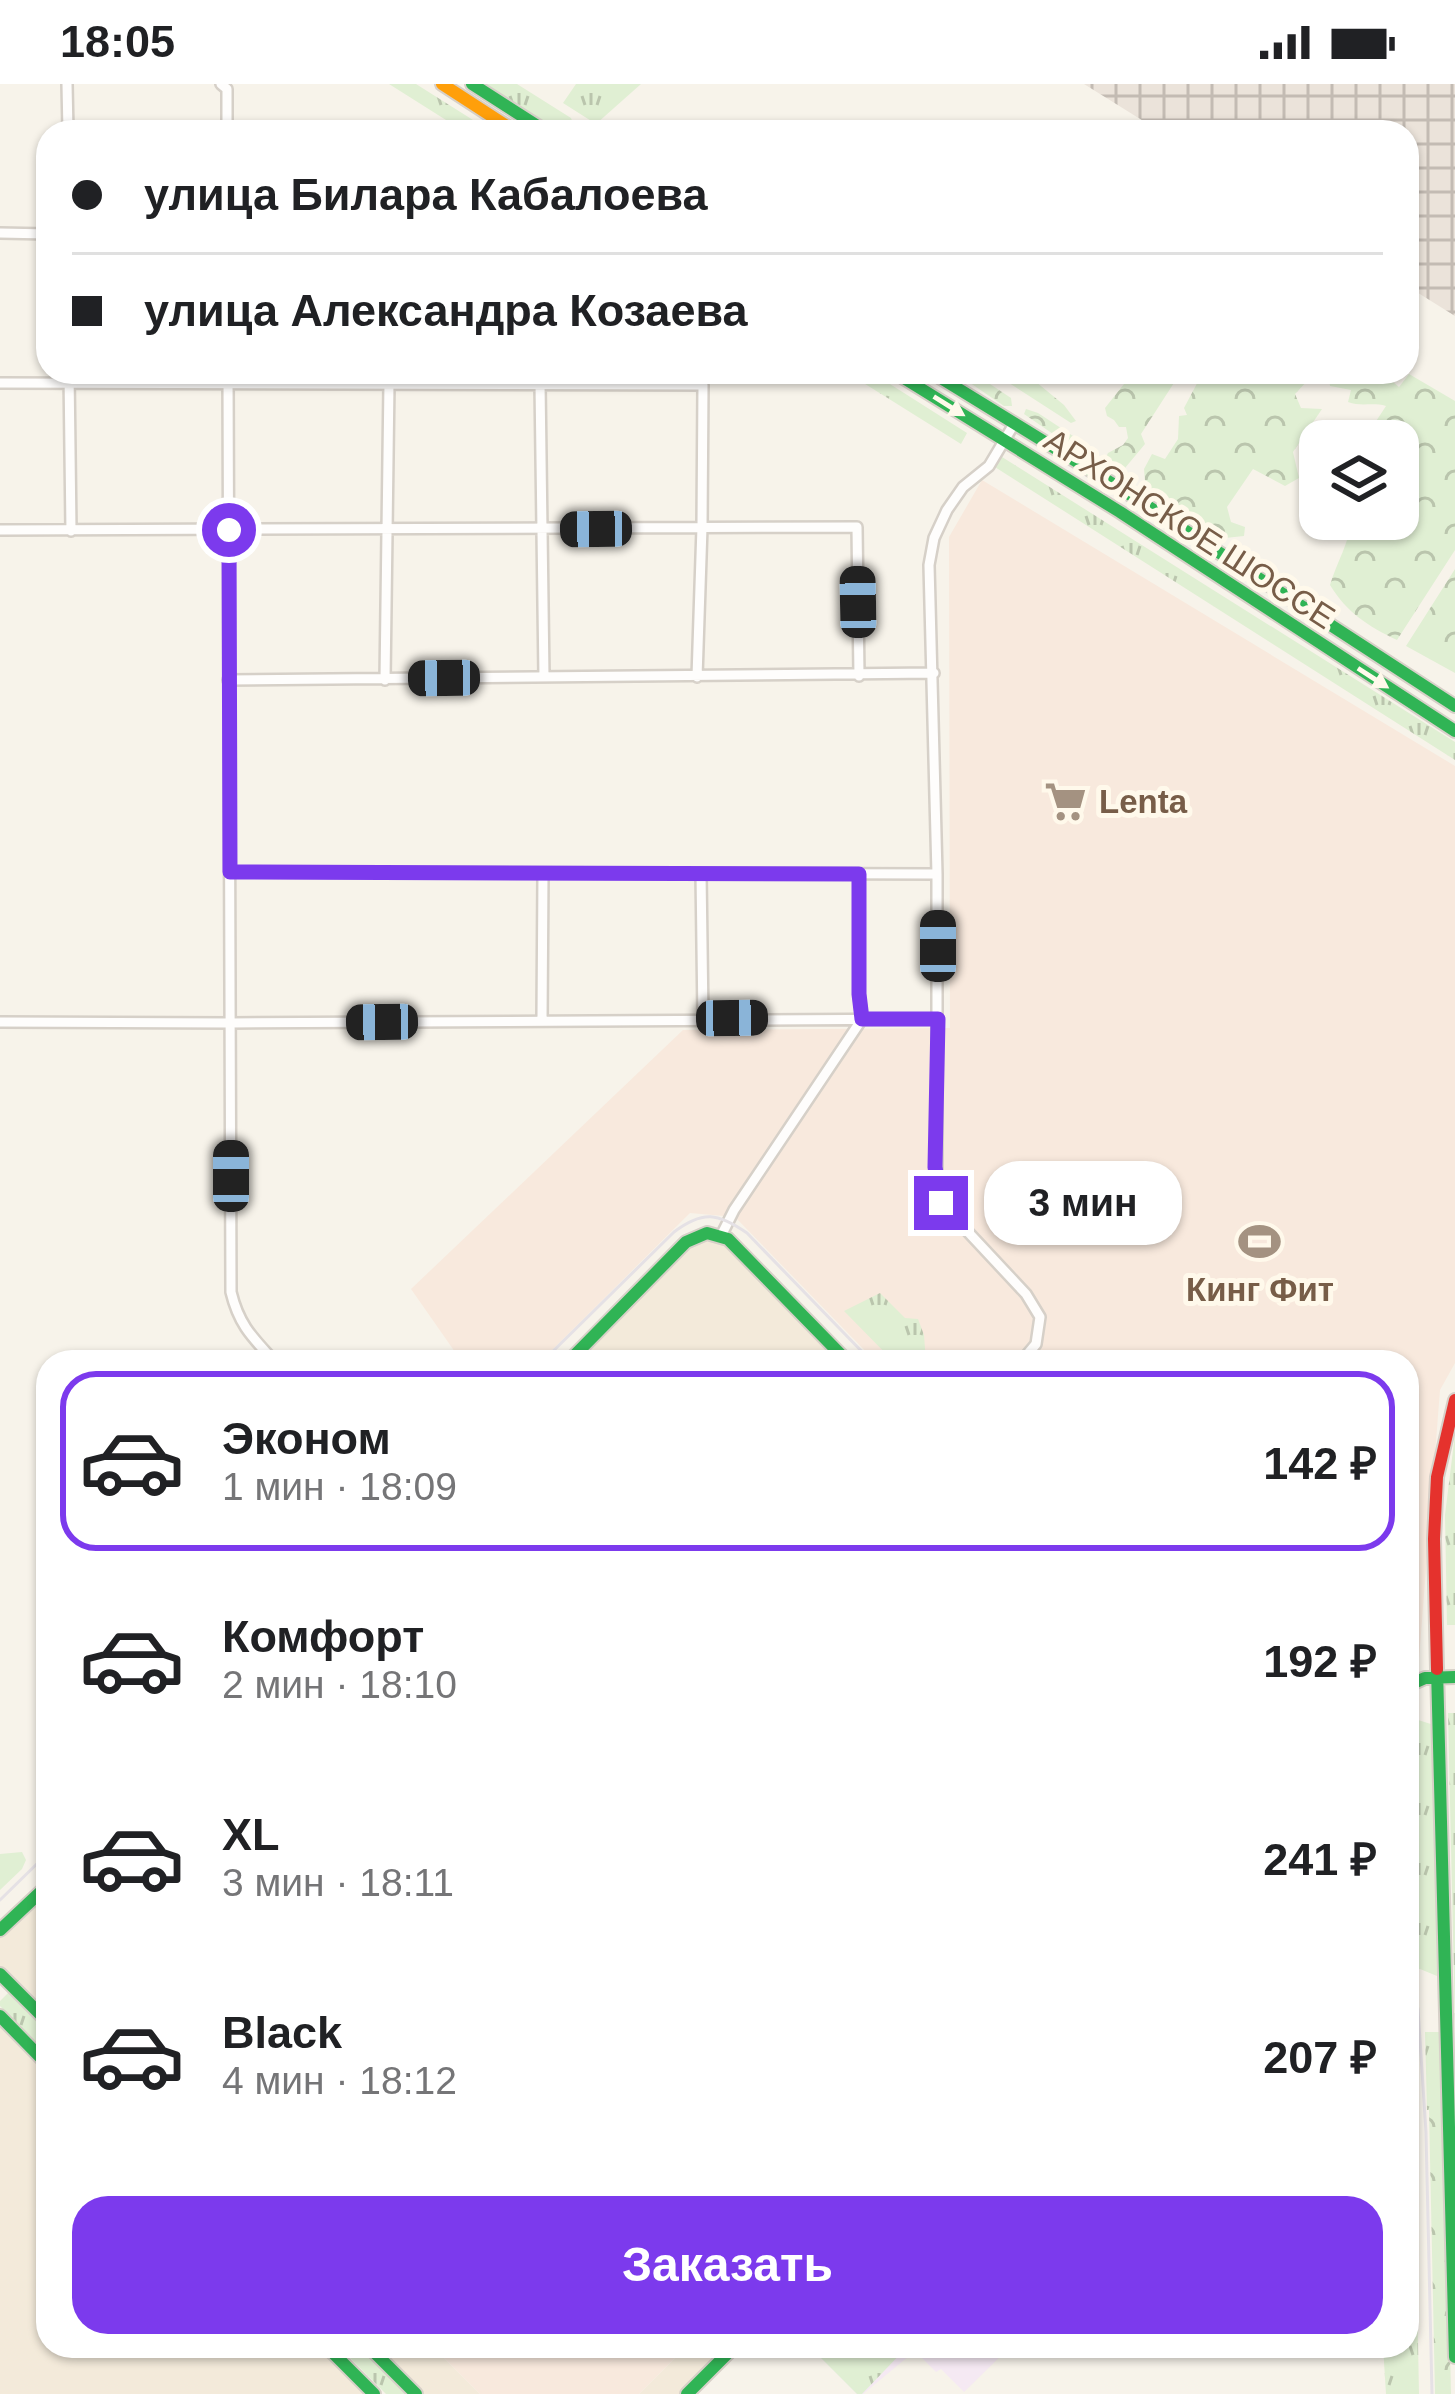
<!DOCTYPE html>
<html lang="ru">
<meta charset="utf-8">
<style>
:root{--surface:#fff;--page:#f6f6f6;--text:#202124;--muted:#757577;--line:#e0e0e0;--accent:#7c3aed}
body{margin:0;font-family:Helvetica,sans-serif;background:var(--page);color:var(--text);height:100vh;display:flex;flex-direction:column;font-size:45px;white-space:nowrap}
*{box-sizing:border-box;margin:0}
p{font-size:39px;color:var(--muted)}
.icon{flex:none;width:66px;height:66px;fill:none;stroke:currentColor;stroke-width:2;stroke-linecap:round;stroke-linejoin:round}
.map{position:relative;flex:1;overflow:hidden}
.sheet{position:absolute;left:36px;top:1266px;width:1383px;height:1008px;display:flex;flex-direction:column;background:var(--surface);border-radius:36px;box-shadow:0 3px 9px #0004}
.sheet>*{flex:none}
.guide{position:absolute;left:36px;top:36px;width:1383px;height:264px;border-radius:36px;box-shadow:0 3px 9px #0004;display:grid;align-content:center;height:264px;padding:0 36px;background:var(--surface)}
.controls{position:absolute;left:1299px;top:336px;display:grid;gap:24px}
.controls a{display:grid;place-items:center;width:120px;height:120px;border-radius:24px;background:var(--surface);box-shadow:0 3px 9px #0004;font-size:60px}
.end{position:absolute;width:54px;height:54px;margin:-27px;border:15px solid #7c3aed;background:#fff;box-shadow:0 0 0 6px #fff}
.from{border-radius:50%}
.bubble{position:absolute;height:84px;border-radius:36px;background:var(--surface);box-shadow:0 3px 9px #0004;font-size:39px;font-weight:800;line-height:84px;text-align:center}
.car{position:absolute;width:36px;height:72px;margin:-36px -18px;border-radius:15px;box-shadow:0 0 9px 3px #0007;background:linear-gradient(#222 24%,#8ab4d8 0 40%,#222 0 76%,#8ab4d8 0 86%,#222 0)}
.guide b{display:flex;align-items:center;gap:42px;height:114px;font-size:45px}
.guide b+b{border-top:3px solid var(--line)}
.guide i{width:30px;height:30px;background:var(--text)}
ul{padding:21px 0 0;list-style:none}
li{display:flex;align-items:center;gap:36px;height:180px;margin:0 24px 18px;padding:0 12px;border:6px solid transparent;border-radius:36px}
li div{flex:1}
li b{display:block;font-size:45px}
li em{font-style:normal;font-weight:800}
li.current{border-color:var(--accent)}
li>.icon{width:108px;height:108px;stroke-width:1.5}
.button{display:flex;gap:24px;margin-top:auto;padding:24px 36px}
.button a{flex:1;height:138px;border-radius:36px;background:var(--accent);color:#fff;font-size:48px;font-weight:800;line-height:138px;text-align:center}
.status{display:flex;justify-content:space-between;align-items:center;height:84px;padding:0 60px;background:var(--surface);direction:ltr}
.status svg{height:33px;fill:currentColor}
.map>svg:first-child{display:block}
.residential{fill:#f3eada}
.commercial{fill:#f8e9dd}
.industrial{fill:url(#industrial-grid)}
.education{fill:#f5e9f3}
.grass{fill:url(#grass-tufts)}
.forest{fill:url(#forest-crowns)}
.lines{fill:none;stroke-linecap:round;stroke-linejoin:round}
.street-casing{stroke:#d6d0c8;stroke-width:14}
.fast-casing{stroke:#d7d0c8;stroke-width:16}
.slow-casing{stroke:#d7d0c8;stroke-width:16}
.jam-casing{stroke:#d7d0c8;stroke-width:16}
.street{stroke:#fefdfc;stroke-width:9}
.fast{stroke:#30b455;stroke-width:12}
.slow{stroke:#ff9f0a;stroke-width:12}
.jam{stroke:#e5322d;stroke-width:12}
.tram{stroke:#e5e1e5;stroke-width:3}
.oneway{fill:#fff9eb}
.route{stroke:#7c3aed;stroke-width:15}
.labels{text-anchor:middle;stroke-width:10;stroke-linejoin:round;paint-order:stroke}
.street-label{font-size:33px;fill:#775d48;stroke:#fff9eb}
.poi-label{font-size:33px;font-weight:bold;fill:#775d48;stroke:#fff9eb;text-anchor:start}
</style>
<div class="status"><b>18:05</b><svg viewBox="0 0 49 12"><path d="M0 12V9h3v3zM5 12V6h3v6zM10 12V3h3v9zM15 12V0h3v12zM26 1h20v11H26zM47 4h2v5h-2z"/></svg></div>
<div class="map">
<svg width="1455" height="2310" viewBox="0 0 1455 2310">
<defs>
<pattern id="industrial-grid" width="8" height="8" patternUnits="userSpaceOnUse" patternTransform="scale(3)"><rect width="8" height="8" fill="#ebe3da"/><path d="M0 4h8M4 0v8" fill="none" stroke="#c3bbb3"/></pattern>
<pattern id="grass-tufts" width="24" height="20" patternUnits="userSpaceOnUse" patternTransform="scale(3)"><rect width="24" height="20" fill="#e0efd3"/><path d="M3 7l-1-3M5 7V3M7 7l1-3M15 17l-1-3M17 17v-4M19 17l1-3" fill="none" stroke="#bac5ad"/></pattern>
<pattern id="forest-crowns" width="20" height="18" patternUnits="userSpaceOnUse" patternTransform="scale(3)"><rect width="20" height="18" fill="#e0efd3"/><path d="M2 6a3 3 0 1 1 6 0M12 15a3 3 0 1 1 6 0" fill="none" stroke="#bac5ad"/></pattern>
</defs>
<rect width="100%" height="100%" fill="#f7f3ea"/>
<path class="residential" d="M716,1149L848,1278H568L686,1158Z
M48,1801V1938L0,1890V1846Z
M0,1932L48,1981V2262H326L374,2310H0Z
M368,2262H432L480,2310H416Z
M687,2262H735L687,2310H639Z"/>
<path class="commercial" d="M982,396L1455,682V1279L1440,1306L1419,1575L1407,1587V1278H876L735,1133L690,1129L540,1278H462L411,1205L683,946L950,944L949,453Z
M432,2262H687L639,2310H480Z"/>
<path class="industrial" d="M1084,0H1455V232L1407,202V48H1161Z"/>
<path class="education" d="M809,2262H1011L964,2308L941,2285L936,2288L915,2267L863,2310H857Z"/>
<path class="grass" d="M389,0H416L492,48H465Z
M486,0H517L571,34L574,42L570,48L552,45Z
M576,0H641L596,40L563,19Z
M846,288H871L967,349L961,360Z
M994,368L1455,658V676L987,378Z
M880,1209L905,1234L918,1235L924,1251L926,1278H894L844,1227Z
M1455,1350V1541H1447L1445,1431Z
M1448,1629H1455V1942Z
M1415,1635L1434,1641L1437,1892L1420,1885H1413L1407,1859V1640Z
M22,1768L26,1776L22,1785L0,1806V1770Z
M9,1908L48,1948V1970L0,1922V1917Z
M1407,1932L1414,2051L1419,2310H1386L1383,2262H1407Z
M1425,1948H1443L1445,2026H1427Z
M338,2262H360L407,2310H386Z
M809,2262H908L862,2310H857Z"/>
<path class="forest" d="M954,288H972L1011,314L1012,322H1004Z
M992,288H1024L1064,321L1076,337L1071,339Z
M1130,288H1181L1141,350L1145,360L1125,384L1118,388L1109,381L1105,375L1108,369L1123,361L1128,354L1126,343H1119L1114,336L1107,332L1105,324L1128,295Z
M1203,288H1312L1310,294L1295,310L1301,324L1322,325L1293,368L1299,394L1285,402L1253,385L1227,423L1231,438L1245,443L1244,452L1225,454L1159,414L1145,397L1144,385L1152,370L1165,375L1178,355L1179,332L1187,331L1184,324Z
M1328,288H1381L1399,303L1409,290L1455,317V466L1397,556C1368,542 1347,529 1330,501C1337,478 1349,459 1352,435H1398V357H1363L1386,322C1373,318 1361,323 1348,318L1351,306L1330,302Z
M1026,325L1038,329L1073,352L1077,356L1076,360L1069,361L1024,330Z
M1455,485V589L1406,562Z
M1429,2026H1445L1451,2310H1435Z"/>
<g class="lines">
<defs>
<path id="street" d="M67,0L68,48
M221,0L227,5V48
M0,149L48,150
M69,288L71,447
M228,288L231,1208C239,1241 252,1253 275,1278
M0,299L703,301L702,443L697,593
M540,300L544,593
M1014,340L989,382L963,403L947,426L934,454L929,481L937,790V1106L941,1119L1026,1210L1040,1233L1036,1260L1021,1278
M0,446L857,443L859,592
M228,596L934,589
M385,596L389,299
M230,788L937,790
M701,789L703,934
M542,936L543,789
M0,938L231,939L938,935
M721,1152L734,1126L862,935L859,910V790"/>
<path id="fast" d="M472,0L547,48
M894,288L1120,428L1455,647
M931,288L1126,408L1455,622
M568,1278L686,1158L707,1149L728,1155L848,1278
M1437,1585L1455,2273
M1407,1602L1425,1594L1455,1593
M0,1846L48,1801
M0,1890L48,1938
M0,1932L48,1981
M326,2262L374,2310
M368,2262L416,2310
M687,2310L735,2262"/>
<path id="slow" d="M442,0L516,48"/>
<path id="jam" d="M1437,1585L1434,1455L1437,1393L1455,1316"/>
</defs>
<use href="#street" class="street-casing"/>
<use href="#fast" class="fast-casing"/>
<use href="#slow" class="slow-casing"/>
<use href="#jam" class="jam-casing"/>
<use href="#street" class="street"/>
<use href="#fast" class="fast"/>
<use href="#slow" class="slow"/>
<use href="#jam" class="jam"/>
<path class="tram" d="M542,1278L674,1148C703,1126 718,1129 747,1149L872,1278
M0,1816L48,1769
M1407,1877L1418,1925L1426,2048L1432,2310"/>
</g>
<defs><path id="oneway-solid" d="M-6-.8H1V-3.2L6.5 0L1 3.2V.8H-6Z" transform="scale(3)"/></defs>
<g class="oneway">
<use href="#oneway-solid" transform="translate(949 322) rotate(32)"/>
<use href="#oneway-solid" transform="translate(1373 594) rotate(33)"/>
</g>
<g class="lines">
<path class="route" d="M229,446L230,788L859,790V910L862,935H938L935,1083L941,1119"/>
</g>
<defs>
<symbol id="supermarket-bare" viewBox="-9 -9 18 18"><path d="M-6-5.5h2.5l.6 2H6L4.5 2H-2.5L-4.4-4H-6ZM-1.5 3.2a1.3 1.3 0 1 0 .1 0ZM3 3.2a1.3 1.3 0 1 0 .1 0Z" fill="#a49281" stroke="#fff9eb" stroke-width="2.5" paint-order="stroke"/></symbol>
<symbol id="stadium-bare" viewBox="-9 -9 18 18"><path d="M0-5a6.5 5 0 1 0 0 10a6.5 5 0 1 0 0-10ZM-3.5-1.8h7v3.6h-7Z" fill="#a49281" stroke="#fff9eb" stroke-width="2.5" paint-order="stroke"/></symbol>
</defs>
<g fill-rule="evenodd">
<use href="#supermarket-bare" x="1036" y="688" width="59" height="59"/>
<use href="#stadium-bare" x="1230" y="1128" width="59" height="59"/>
</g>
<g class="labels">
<g class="street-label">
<text transform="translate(1190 444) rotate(33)" y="12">АРХОНСКОЕ ШОССЕ</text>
</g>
<g class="poi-label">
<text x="1099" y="729">Lenta</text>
<text x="1260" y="1217" text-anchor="middle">Кинг Фит</text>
</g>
</g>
</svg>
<div class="controls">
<a><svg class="icon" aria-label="layers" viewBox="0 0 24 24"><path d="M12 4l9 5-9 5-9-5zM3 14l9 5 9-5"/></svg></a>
</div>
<i class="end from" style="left:229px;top:446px"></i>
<i class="end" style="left:941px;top:1119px"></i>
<div class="bubble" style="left:984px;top:1077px;width:198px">3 мин</div>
<i class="car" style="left:596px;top:445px;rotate:269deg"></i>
<i class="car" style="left:858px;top:518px;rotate:359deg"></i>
<i class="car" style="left:444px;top:594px;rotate:269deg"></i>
<i class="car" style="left:938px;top:862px;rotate:0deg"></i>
<i class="car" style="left:732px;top:934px;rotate:89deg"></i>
<i class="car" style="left:382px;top:938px;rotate:269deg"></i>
<i class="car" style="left:231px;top:1092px;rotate:0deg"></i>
<div class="guide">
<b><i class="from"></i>улица Билара Кабалоева</b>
<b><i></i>улица Александра Козаева</b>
</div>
<section class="sheet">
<ul>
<li class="current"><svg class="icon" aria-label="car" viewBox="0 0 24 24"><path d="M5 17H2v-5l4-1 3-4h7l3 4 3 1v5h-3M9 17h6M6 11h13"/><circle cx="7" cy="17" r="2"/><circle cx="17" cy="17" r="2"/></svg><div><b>Эконом</b><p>1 мин · 18:09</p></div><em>142 ₽</em></li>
<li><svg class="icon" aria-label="car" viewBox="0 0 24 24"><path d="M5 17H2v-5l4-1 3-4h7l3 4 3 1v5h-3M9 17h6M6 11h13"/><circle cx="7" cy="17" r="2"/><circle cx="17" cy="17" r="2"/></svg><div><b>Комфорт</b><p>2 мин · 18:10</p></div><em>192 ₽</em></li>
<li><svg class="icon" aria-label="car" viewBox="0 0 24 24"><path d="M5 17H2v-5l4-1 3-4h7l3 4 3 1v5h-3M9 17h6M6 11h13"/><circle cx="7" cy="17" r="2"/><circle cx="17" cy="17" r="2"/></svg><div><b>XL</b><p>3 мин · 18:11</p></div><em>241 ₽</em></li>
<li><svg class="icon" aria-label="car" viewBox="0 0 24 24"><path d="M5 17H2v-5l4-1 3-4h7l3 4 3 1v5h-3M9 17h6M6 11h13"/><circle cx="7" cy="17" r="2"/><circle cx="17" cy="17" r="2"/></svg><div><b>Black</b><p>4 мин · 18:12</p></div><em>207 ₽</em></li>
</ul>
<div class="button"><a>Заказать</a></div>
</section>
</div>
